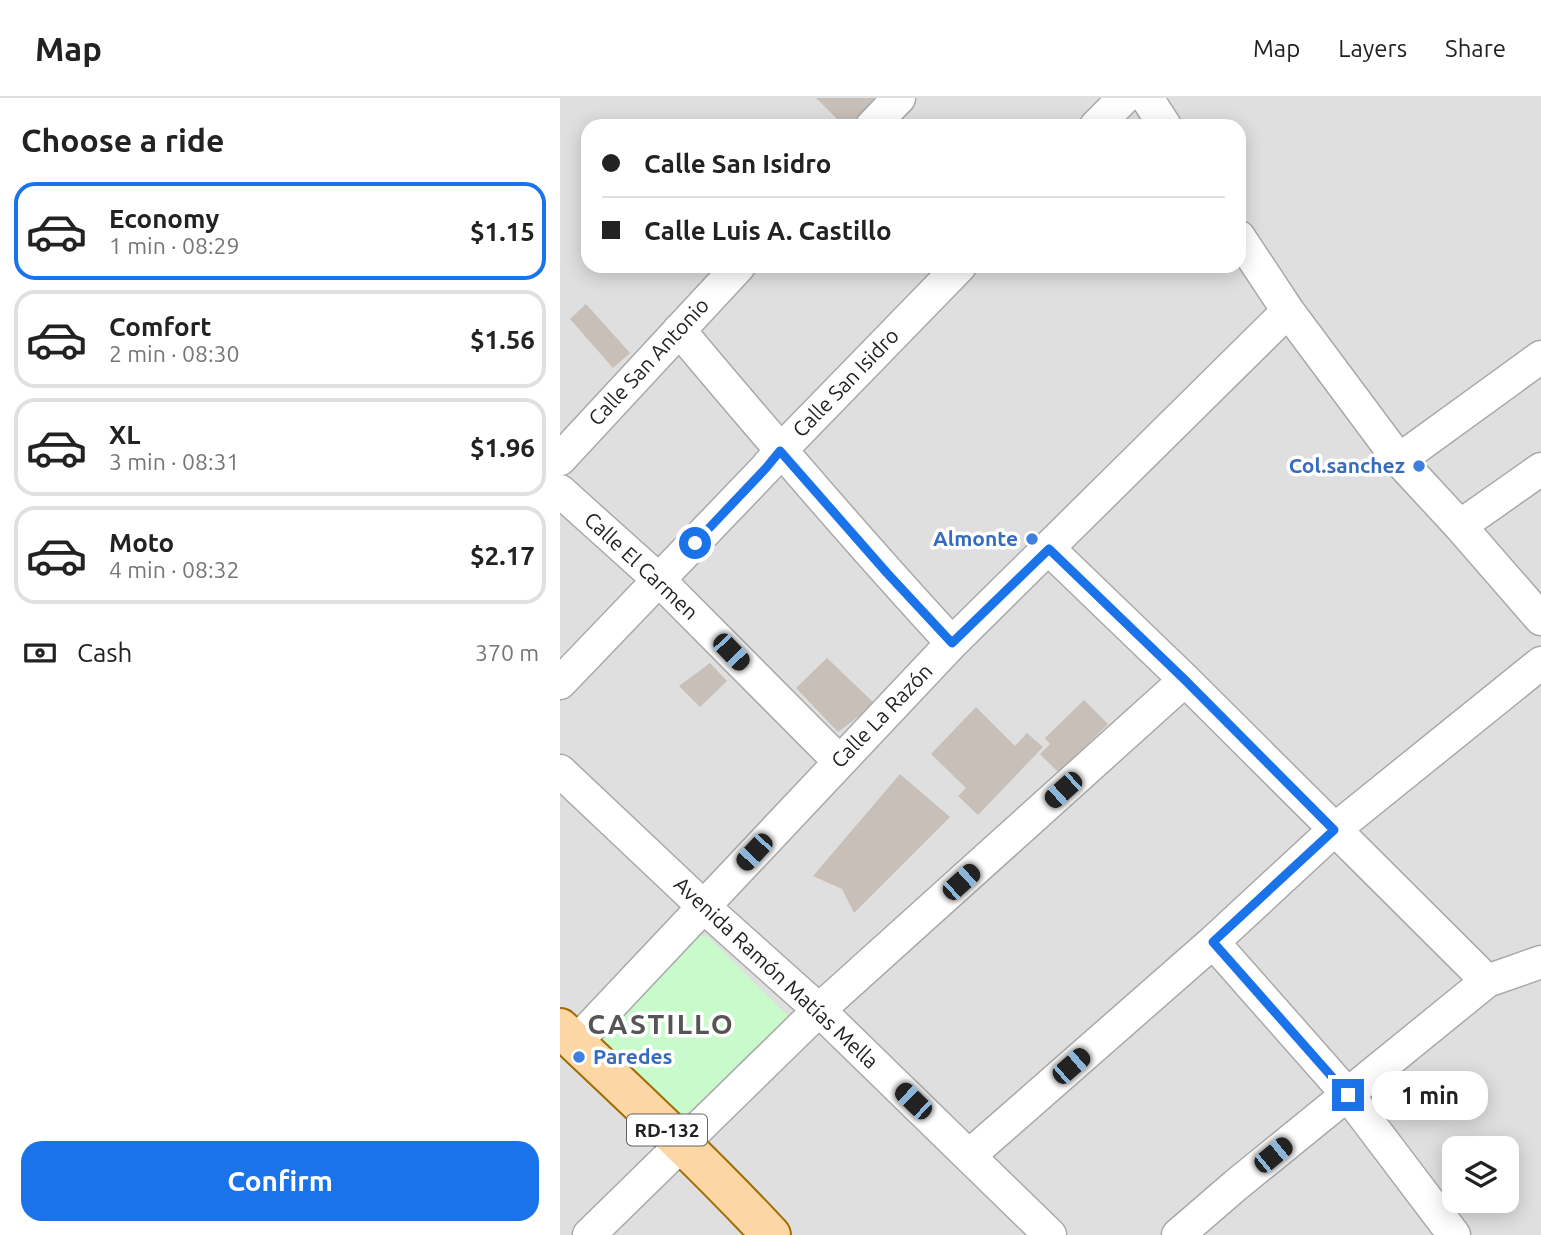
<!DOCTYPE html>
<meta charset="utf-8">
<style>
:root{--surface:#fff;--page:#f2f2f2;--text:#222;--muted:#767676;--line:#e0e0e0;--accent:#1a73e8}
body{margin:0;font-family:Ubuntu,sans-serif;background:var(--page);color:var(--text);height:100vh;display:flex;flex-direction:column;font-size:26px;white-space:nowrap}
*{box-sizing:border-box;margin:0}
p{font-size:23px;color:var(--muted)}
.icon{flex:none;width:38px;height:38px;fill:none;stroke:currentColor;stroke-width:2;stroke-linecap:round;stroke-linejoin:round}
.map{position:relative;flex:1;overflow:hidden}
.panel{display:flex;flex-direction:column;background:var(--surface);width:560px}
.panel>*{flex:none}
.top-card{position:absolute;left:21px;top:21px;width:665px;height:154px;border-radius:21px;box-shadow:0 4px 18px #0003;display:grid;align-content:center;height:154px;padding:0 21px;background:var(--surface)}
.fabs{position:absolute;left:882px;top:1038px;display:grid;gap:14px}
.fabs a{display:grid;place-items:center;width:77px;height:77px;border-radius:14px;background:var(--surface);box-shadow:0 4px 18px #0003;font-size:35px}
.end{position:absolute;width:32px;height:32px;margin:-16px;border:9px solid #1a73e8;background:#fff;box-shadow:0 0 0 4px #fff}
.from{border-radius:50%}
.bubble{position:absolute;height:49px;border-radius:21px;background:var(--surface);box-shadow:0 4px 18px #0003;font-size:23px;font-weight:600;line-height:49px;text-align:center}
.car{position:absolute;width:21px;height:42px;margin:-21px -10px;border-radius:9px;box-shadow:0 0 5px 2px #0007;background:linear-gradient(#222 24%,#8ab4d8 0 40%,#222 0 76%,#8ab4d8 0 86%,#222 0)}
.top-card b{display:flex;align-items:center;gap:24px;height:66px;font-size:26px}
.top-card b+b{border-top:2px solid var(--line)}
.top-card i{width:18px;height:18px;background:var(--text)}
ul{padding:0;list-style:none}
li{display:flex;align-items:center;gap:21px;height:98px;margin:0 14px 10px;padding:0 7px;border:4px solid var(--line);border-radius:21px}
li div{flex:1}
li b{display:block;font-size:26px}
li em{font-style:normal;font-weight:600}
li.active{border-color:var(--accent)}
li>.icon{width:63px;height:63px;stroke-width:1.5}
h2{padding:0 21px;font-size:32px;line-height:84px}
.pay{display:flex;align-items:center;gap:18px;height:77px;padding:0 21px;font-size:26px}
.pay p{margin-inline-start:auto}
.primary-button{display:flex;gap:14px;margin-top:auto;padding:14px 21px}
.primary-button a{flex:1;height:80px;border-radius:21px;background:var(--accent);color:#fff;font-size:28px;font-weight:600;line-height:80px;text-align:center}
header{display:flex;align-items:center;gap:42px;box-sizing:border-box;height:98px;padding:0 35px;background:var(--surface);border-bottom:2px solid var(--line)}
header strong{font-size:33px}
nav{display:flex;gap:38px;margin-inline-start:auto;font-size:24px}
main{display:flex;flex:1;min-height:0}
.map>svg:first-child{display:block}
.residential{fill:#e0dfdf;fill-rule:evenodd}
.park{fill:#c8facc}
.building{fill:#c7bfb8}
.lines{fill:none;stroke-linecap:round;stroke-linejoin:round}
.minor-casing{stroke:#a9a9a9;stroke-width:35}
.major-casing{stroke:#a06b00;stroke-width:42}
.minor{stroke:#fff;stroke-width:32}
.major{stroke:#fcd6a4;stroke-width:38}
.route{stroke:#1a73e8;stroke-width:9}
.shop-dot{fill:#3f7fe0;stroke:#fff;stroke-width:2.5}
.labels{text-anchor:middle;stroke-width:7;stroke-linejoin:round;paint-order:stroke}
.shield{fill:#fff;stroke:#646464;stroke-width:2}
.shield-label{font-size:19px;font-weight:bold;fill:#222}
.street-label{font-size:21px;fill:#222;stroke:#fff}
.shop-label{font-size:21px;font-weight:bold;fill:#366cbe;stroke:#fff;text-anchor:end}
.district-label{font-size:28px;font-weight:bold;letter-spacing:2px;fill:#555;stroke:#fff}
</style>
<header>
<strong>Map</strong>
<nav><a>Map</a><a>Layers</a><a>Share</a></nav>
</header>
<main>
<section class="panel">
<h2>Choose a ride</h2>
<ul>
<li class="active"><svg class="icon" aria-label="car" viewBox="0 0 24 24"><path d="M5 17H2v-5l4-1 3-4h7l3 4 3 1v5h-3M9 17h6M6 11h13"/><circle cx="7" cy="17" r="2"/><circle cx="17" cy="17" r="2"/></svg><div><b>Economy</b><p>1 min · 08:29</p></div><em>$1.15</em></li>
<li><svg class="icon" aria-label="car" viewBox="0 0 24 24"><path d="M5 17H2v-5l4-1 3-4h7l3 4 3 1v5h-3M9 17h6M6 11h13"/><circle cx="7" cy="17" r="2"/><circle cx="17" cy="17" r="2"/></svg><div><b>Comfort</b><p>2 min · 08:30</p></div><em>$1.56</em></li>
<li><svg class="icon" aria-label="car" viewBox="0 0 24 24"><path d="M5 17H2v-5l4-1 3-4h7l3 4 3 1v5h-3M9 17h6M6 11h13"/><circle cx="7" cy="17" r="2"/><circle cx="17" cy="17" r="2"/></svg><div><b>XL</b><p>3 min · 08:31</p></div><em>$1.96</em></li>
<li><svg class="icon" aria-label="car" viewBox="0 0 24 24"><path d="M5 17H2v-5l4-1 3-4h7l3 4 3 1v5h-3M9 17h6M6 11h13"/><circle cx="7" cy="17" r="2"/><circle cx="17" cy="17" r="2"/></svg><div><b>Moto</b><p>4 min · 08:32</p></div><em>$2.17</em></li>
</ul>
<div class="pay"><svg class="icon" aria-label="cash" viewBox="0 0 24 24"><path d="M3 7h18v10H3z"/><circle cx="12" cy="12" r="2"/></svg>Cash<p>370 m</p></div>
<div class="primary-button"><a>Confirm</a></div>
</section>
<div class="map">
<svg width="981" height="1137" viewBox="0 0 981 1137">
<rect width="100%" height="100%" fill="#f2efe9"/>
<path class="residential" d="M0,0H981V1137H0ZM28,28H679V168H28ZM894,1050H947V1102H894Z"/>
<path class="park" d="M147,838L235,925L137,1041L41,950L39,936L132,839Z"/>
<path class="building" d="M256,0H320L293,28H284Z
M26,206L70,255L53,270L10,221Z
M267,560L315,606L278,634L236,590Z
M150,565L167,583L140,609L119,588Z
M524,602L548,626L499,675L480,656L490,646L485,640Z
M416,609L455,648L467,635L483,649L418,717L398,698L406,690L371,656Z
M340,676L390,719L294,815L282,791L253,778Z"/>
<g class="lines">
<defs>
<path id="minor" d="M587,0L605,28
M312,28L339,0
M536,28L564,0
M679,139L728,213L839,362L900,428L981,521
M119,232C208,338 298,443 392,545
M0,361L179,168
M839,362L981,259
M0,393L99,482L279,663
M900,428L981,371
M489,451L625,582L927,883
M0,585L206,370L220,353L400,168
M0,673L144,809L259,912L490,1137
M653,844L788,997L894,1137
M16,944L392,545L728,213
M410,1057L653,844L774,732L981,565
M29,1137L259,912L625,582
M618,1137L676,1087L927,883L981,864"/>
<path id="major" d="M0,930C71,997 144,1065 211,1137"/>
</defs>
<use href="#minor" class="minor-casing"/>
<use href="#major" class="major-casing"/>
<use href="#minor" class="minor"/>
<use href="#major" class="major"/>
</g>
<g class="lines">
<path class="route" d="M135,445L206,370L220,353L327,475L392,545L489,451L625,582L774,732L653,844L788,997"/>
</g>
<g class="shop-dot">
<circle cx="859" cy="368" r="7"/>
<circle cx="472" cy="441" r="7"/>
<circle cx="19" cy="959" r="7"/>
</g>
<g class="labels">
<rect class="shield" x="67" y="1016.5" width="80" height="31" rx="5"/>
<g class="shield-label">
<text x="107" y="1039">RD-132</text>
</g>
<g class="street-label">
<text transform="translate(89 264) rotate(-47)" y="7">Calle San Antonio</text>
<text transform="translate(286 285) rotate(-46)" y="7">Calle San Isidro</text>
<text transform="translate(81 468) rotate(43)" y="7">Calle El Carmen</text>
<text transform="translate(322 618) rotate(-46)" y="7">Calle La Razón</text>
<text transform="translate(216 875) rotate(43)" y="7">Avenida Ramón Matías Mella</text>
</g>
<g class="shop-label">
<text x="845" y="375">Col.sanchez</text>
<text x="458" y="448">Almonte</text>
<text x="33" y="966" text-anchor="start">Paredes</text>
</g>
<g class="district-label">
<text x="101" y="936">CASTILLO</text>
</g>
</g>
</svg>
<div class="fabs">
<a><svg class="icon" aria-label="layers" viewBox="0 0 24 24"><path d="M12 4l9 5-9 5-9-5zM3 14l9 5 9-5"/></svg></a>
</div>
<i class="end from" style="left:135px;top:445px"></i>
<i class="end" style="left:788px;top:997px"></i>
<div class="bubble" style="left:812px;top:973px;width:116px">1 min</div>
<i class="car" style="left:171px;top:554px;rotate:136deg"></i>
<i class="car" style="left:503px;top:692px;rotate:228deg"></i>
<i class="car" style="left:194px;top:754px;rotate:223deg"></i>
<i class="car" style="left:401px;top:784px;rotate:48deg"></i>
<i class="car" style="left:511px;top:968px;rotate:49deg"></i>
<i class="car" style="left:353px;top:1003px;rotate:314deg"></i>
<i class="car" style="left:713px;top:1057px;rotate:51deg"></i>
<div class="top-card">
<b><i class="from"></i>Calle San Isidro</b>
<b><i></i>Calle Luis A. Castillo</b>
</div>
</div>
</main>
